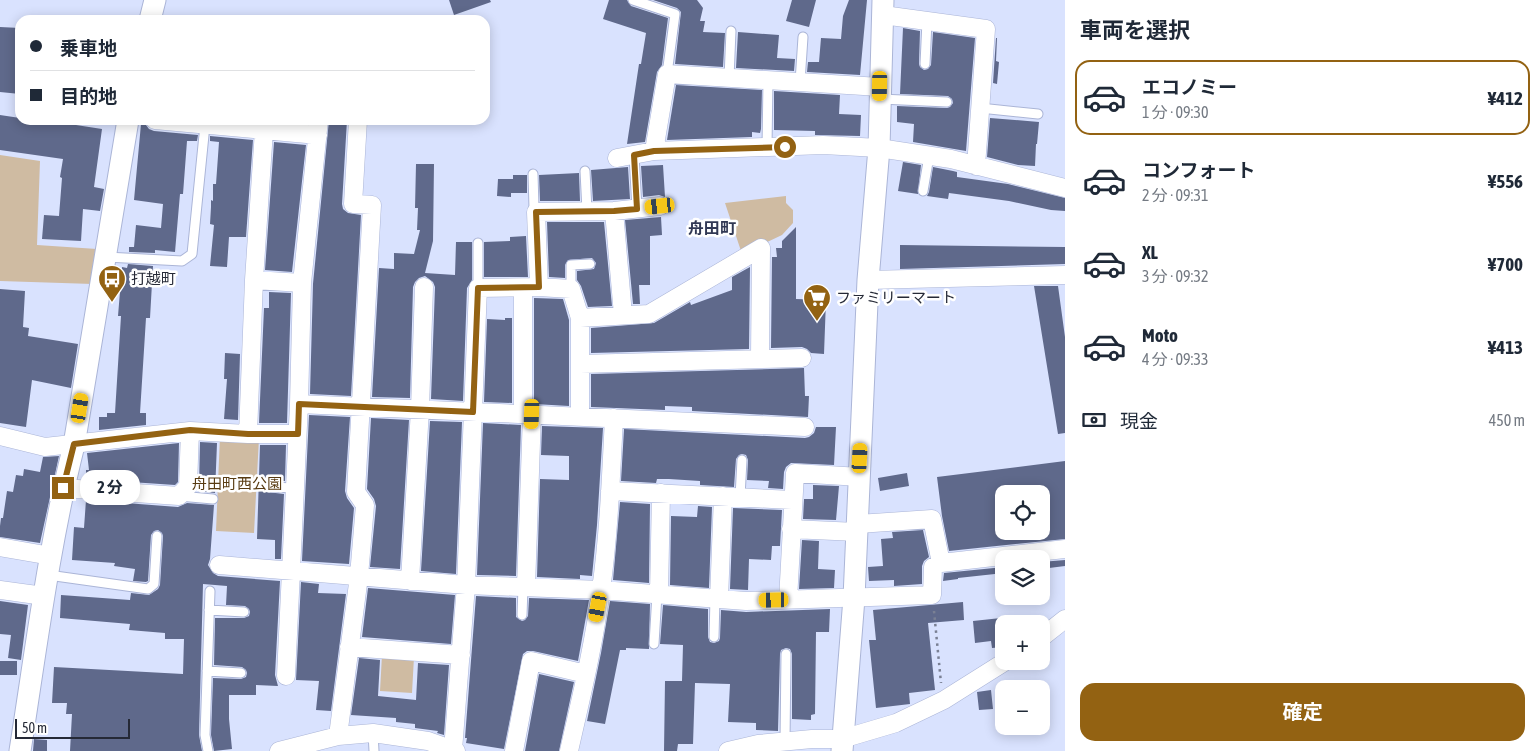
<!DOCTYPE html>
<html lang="ja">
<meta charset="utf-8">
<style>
:root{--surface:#fff;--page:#f2f2f3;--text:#1f2937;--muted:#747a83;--line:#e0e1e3;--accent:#936212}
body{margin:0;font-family:"Asap Condensed","Noto Sans JP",sans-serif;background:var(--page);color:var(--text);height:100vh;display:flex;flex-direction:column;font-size:19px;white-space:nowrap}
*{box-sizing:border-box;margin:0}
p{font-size:16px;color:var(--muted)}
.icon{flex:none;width:28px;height:28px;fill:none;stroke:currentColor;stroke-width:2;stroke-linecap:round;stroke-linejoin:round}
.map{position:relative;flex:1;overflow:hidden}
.details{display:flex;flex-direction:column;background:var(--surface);width:475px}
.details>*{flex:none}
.top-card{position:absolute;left:15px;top:15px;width:475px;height:110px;border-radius:15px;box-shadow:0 2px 12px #0003;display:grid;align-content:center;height:110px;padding:0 15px;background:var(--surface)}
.fabs{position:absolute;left:995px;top:485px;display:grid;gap:10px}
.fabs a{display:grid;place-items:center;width:55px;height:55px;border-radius:10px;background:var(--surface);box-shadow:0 2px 12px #0003;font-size:25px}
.scale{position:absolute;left:15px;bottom:12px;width:115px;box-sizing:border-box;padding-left:5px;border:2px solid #252936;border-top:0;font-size:14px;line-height:18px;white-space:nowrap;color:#252936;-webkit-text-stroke:4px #fff;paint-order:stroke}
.end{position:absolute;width:22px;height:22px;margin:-11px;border:6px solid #936212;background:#fff;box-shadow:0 0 0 2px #fff}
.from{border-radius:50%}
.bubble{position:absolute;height:35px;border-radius:15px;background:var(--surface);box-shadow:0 2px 12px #0003;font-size:16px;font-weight:700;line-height:35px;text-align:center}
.car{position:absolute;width:15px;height:30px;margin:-15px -8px;border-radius:6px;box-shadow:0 0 4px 1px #0007;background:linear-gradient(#f5c518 24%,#345 0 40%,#f5c518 0 76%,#345 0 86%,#f5c518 0)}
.top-card b{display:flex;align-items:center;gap:18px;height:48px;font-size:19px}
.top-card b+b{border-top:1px solid var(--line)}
.top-card i{width:12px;height:12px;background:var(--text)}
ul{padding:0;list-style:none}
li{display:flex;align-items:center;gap:15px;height:75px;margin:0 10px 8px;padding:0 5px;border:2px solid transparent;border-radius:15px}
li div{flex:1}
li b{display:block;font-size:19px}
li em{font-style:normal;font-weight:700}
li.active{border-color:var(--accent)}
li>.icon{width:45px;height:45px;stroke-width:1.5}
h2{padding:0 15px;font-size:22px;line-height:60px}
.pay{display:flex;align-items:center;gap:12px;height:55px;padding:0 15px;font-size:19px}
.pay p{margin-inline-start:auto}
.primary-button{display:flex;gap:10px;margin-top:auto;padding:10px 15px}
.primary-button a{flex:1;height:58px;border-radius:15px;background:var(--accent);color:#fff;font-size:20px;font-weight:700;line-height:58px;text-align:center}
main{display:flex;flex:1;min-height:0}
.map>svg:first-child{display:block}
.green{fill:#cfbba2}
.building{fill:#5f698b;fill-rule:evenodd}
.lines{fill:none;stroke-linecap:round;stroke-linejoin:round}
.service-casing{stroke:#abb5d7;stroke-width:11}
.minor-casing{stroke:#abb5d7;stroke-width:19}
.tertiary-casing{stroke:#abb5d7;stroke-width:23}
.path{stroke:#7a8094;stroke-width:2.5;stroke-dasharray:2.5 4;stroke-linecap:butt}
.service{stroke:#fff;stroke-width:9}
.minor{stroke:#fff;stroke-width:18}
.tertiary{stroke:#fff;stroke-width:21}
.route{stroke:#936212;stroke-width:6}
.labels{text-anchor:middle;stroke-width:5;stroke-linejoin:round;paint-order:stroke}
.poi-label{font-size:15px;fill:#252936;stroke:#fff;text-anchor:start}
.park-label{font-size:15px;fill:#583b12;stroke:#fff}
.neighbourhood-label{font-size:16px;font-weight:bold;fill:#313854;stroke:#fff}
</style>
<main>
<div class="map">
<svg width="1065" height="751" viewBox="0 0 1065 751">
<rect width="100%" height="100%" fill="#d9e2fe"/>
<path class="green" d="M0,155L40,161L37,245L97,249L93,284L0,281Z
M786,196V203L793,210V223L782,235L742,254L725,203Z
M220,436L259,438L254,533L216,531Z
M382,655L414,657L412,693L380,691Z"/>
<path class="building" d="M449,0H490L491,2L454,15Z
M609,0H627L631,6L668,18L662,65L657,72L645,142L627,144L639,64H641L646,33L603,19Z
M653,0H697L703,8L700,21H705L703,32L725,33L723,67L675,64L681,12L677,8Z
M792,0H816L809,27L786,21Z
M849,0H867L860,75L807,72L808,62H819L821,38L841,39L843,16Z
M0,27L20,28V94L0,92Z
M903,28L920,31L919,64L920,67L924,70L928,69L931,65L933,32L975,38L966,151L913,142L914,124L897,122V106L947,108L950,107L953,103L952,99L948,96L900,94Z
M738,32L779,35L777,58L795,59L794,71L736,68Z
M996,38H997L996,61L999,62L997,84L993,83Z
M676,85L762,90L761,129L760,133L752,132V137L667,140Z
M774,91L840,95L839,114L861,115L860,136L815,135V131L774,130Z
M0,115L20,118V120H51L63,122V123L102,129L94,187L104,189L100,211L83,209L81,241L42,239L44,215L59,216L62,178L60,177L63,159L0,150Z
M990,118L1039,122L1037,144H1036L1035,166L1018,165L987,157Z
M329,120H347L342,204L343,209L348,213L361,215L351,396L310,394L313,284Z
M141,124L146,125L149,129L154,131L198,135L197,141H187L183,194H180L175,252L155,250V253L129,252V247H134L136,225L161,228L163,204L134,200Z
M210,136L253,140L246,237H229L227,267L210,266L214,225L210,224L211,207V200L213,201V184H216L219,142L210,141Z
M274,142L306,145L292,272L265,270Z
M903,162L921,165L918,194L898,191Z
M416,164H434L433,241L425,273L455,275L456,242H472V280L467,288L463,401L431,399L435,287L433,282L425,276L419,278L415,282L413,287L410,398L372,397L379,268L394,269V253L414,254L420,230H417L418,208H415Z
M663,165L665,197L659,195L643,197L641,166Z
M628,167L630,199L593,201L591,170Z
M933,167L953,171L957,172V177L1008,184L1065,198V211L1051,210L1009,201L949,193L948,199L927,196L929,192Z
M579,173L580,201H540L539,175Z
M513,175H527V193H511V197L497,196L498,179H513Z
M661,217L662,235L650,236V285H639L640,304H633L625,220Z
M547,222H604L612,306L588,307L581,286L577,280V271L594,269L596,263L592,258L568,260L565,265V278L549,277Z
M796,227V299L826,300L824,354L811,353L807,349L802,347L771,348L772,257H777L776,248H782V241Z
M526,236L528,277H484V242L510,241V237Z
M900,245L1065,247V264L900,269Z
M128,264L153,266L150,318H146L140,413H146V425L99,430V417H107V413H115L121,316H118L122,267L127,268Z
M750,267L749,349L591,353V328L654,323L690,302L691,305L732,290V277Z
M1034,286H1058L1065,337V433L1058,434Z
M0,289L25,291L23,327L29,328L28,336L78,344L71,388L32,380L26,427L0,423Z
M269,292L291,293L287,423H259L264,308H269Z
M534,298L563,299L569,320V406L534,404Z
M505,318H512V403L484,402L487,319L505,320Z
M225,353L240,354L238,420L224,419L227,379H224Z
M804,368L805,396H809L808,417L692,411V407L665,406V410L591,407V374Z
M309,415L350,417L345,491L347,498L354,508L349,564L302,561Z
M371,418L409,420L400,569L370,567L376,506L374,499L367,489Z
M430,421L462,422L456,574L421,571Z
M483,423L521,425L516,576L477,575Z
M542,426L603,428L597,525L592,576L580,575V579L537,577L540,479L569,480V456L541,455Z
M816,427H836L834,465L791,463L786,467L784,472L783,489L768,488L769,481L747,480L748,460L746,455L742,454L739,455L736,459L734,487L700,485V481L669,479H657L656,483L621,481L624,429L805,438L809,437L814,433Z
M200,442L217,443L215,493L197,491L199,486Z
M179,443L178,482L175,485L86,479V470H89L87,453Z
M260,445H286L285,481H268L264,486L267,492L284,494L281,559H275V540L257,539Z
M59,456L40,543L0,537V526L1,518H3L7,491L13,492L16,475L23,476L24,469L40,472L43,457Z
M1065,461V539L949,551L942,516L937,477ZM1004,494H1041V531H1004Z
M907,473L909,486L880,491L878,478Z
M813,485L839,486L836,520L803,519L804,499H813Z
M86,500L178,507L187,503L214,505L210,559L208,565L213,573L218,576L280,581L275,675L278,686L256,685V695H229V719L232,749L214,751L211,735L213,678L241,679L246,677L247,673L246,670L242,667L214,665L215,618H244L249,616L250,612L249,609L245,606L226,605L227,586L203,584L199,735L202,751H70L72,714H66L67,703H52L54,667L183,674L184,639H165V633L129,630L130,624L60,618L61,595L130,600L131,593L149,595L158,589L160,585L163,536L162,533L158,530L154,531L151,535L148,581L146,582L133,581L135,569L114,566L115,563L72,560L74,527L84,528Z
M620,502L650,504L649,583L613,580Z
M698,506L712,507L709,588L670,585L671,516L697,517Z
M733,508L782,510L780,546H772L771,560L749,559L748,590L730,589Z
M923,530L929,557L924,561L922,566V584L894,586V580L869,581L868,567L883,566L881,539L893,538L892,532Z
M802,540L819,541L818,569L835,570L834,588L799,589Z
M1065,560V566L1041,569V562Z
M1004,567V573L958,578V579L943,581L944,573Z
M301,582L319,584L318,593L346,594L331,711L316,710L319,681L296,680Z
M368,588L455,595L451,644L362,637Z
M476,596L516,598V617L522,621L525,620L528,616L529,598L589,600L578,661L533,651H527L523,654L504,749L466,743L467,738H465Z
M0,601L28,605L21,660L8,658L11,635L0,634Z
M610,601L650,604L649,647V649L626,648V650H620L605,724L587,721L601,653Z
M963,602L964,620L928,623L935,690L909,693L910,704L876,708L869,640H876L873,610Z
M663,605L708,609V637L710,642L714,643L719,641L720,638L721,610L746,612L830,609L829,632H816L815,714L811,715V720L792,719V654L790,649L786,648L781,650L780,654L778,731L756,730V723L728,722L730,684L695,683L693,744H678L677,751H664L665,681H682L683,645L660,644Z
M1001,618L1004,647L992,648L991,641L975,643L973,621Z
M359,658L380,660L378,696L416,700L418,663L449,665L444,735L437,733L438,731L415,728V724L396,722V718L351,715Z
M0,661H17V675H0Z
M539,674L574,682L559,751H525Z
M991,690L993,709L979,710L977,692Z
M34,739L47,740V751H33Z"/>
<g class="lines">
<defs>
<path id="service" d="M633,0L675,14L667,74
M925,64L927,21
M729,78L731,31
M800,82L803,37
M880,99L947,102
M980,108L1038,114
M767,147L768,80
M634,155L637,209
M585,171L587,211
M533,174L534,208L536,212
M923,191L929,156
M106,257L182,261L192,254L205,125
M478,288V243
M571,289V265L590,264
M270,487L295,488
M179,496L213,499
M740,497L742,460
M48,575L148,589L154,584L157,536
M209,610L244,612
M522,615L523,587
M714,637L715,598
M654,644L657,594
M207,671L241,673
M373,733L374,751
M785,742L786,654
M208,751L205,735L210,591"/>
<path id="minor" d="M883,15L986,29L976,166
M155,120L318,135
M654,151L667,74L880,87
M617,158L654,151L823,145L879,148L951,159L1065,188
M614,211L623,315
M254,280L302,283
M868,280L1065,275
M539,287L536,212L614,211L660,206
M580,318L649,314L761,248
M760,359L761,248
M580,364L802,358
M299,404L805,427
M523,414V288
M248,434L254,280L264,130
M0,436L45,447L190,431L248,434H297
M63,488L179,496L188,486L190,431
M610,491L792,500
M858,524L932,519L941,563L1065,549
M791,529L857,532
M0,547L51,556
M219,565L466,585L601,590L746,601L932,595L933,567L941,563
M410,581L420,409L424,287
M526,587L532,414
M0,590L44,596
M659,594L661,493
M719,599L723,496
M788,600L795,473L860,477
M1041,638L1065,619
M349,647L461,655
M286,676L299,404L302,283L319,120
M338,736L359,576L365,505L356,492L372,205L353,204L358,120
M453,750L466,585L478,288L539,287L571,289L580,318V416
M279,751L338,736L373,733L428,741L456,751
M514,751L531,661L586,674
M569,751C581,698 594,644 601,590C609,533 611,475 614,418
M728,751L758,744L812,739H842L896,723L944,700L1006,661"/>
<path id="tertiary" d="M150,20L155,0
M20,751C36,649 49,545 74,445L128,120
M842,751L854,598L868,280L879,148L883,0"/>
</defs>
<use href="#service" class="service-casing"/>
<use href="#minor" class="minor-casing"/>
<use href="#tertiary" class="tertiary-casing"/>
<path class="path" d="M934,611L941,683"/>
<use href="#service" class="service"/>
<use href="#minor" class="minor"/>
<use href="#tertiary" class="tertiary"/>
</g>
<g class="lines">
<path class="route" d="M63,488L74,444L190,430L248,434H298L299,404L473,412L478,288L539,287L536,212L614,211L637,209L634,155L654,151L785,147"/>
</g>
<defs>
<symbol id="bus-pin" viewBox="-11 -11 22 30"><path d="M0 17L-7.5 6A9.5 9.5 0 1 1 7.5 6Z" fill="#936212" stroke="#fff"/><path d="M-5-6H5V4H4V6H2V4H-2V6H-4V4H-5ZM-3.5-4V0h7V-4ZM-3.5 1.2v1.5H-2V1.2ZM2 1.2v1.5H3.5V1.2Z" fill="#fff"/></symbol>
<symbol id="supermarket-pin" viewBox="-11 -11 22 30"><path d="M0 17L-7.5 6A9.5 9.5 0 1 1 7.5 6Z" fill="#936212" stroke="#fff"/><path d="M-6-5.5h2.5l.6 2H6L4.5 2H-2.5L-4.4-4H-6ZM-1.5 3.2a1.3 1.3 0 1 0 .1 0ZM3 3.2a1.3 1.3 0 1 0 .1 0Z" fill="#fff"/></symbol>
</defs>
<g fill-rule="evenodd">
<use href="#bus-pin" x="96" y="263" width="32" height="43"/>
<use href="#supermarket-pin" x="801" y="282" width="32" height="43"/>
</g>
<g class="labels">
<g class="poi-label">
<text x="131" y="284">打越町</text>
<text x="836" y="303">ファミリーマート</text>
</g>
<g class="park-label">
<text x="237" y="489">舟田町西公園</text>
</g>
<g class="neighbourhood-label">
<text x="712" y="234">舟田町</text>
</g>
</g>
</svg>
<div class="fabs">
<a><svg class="icon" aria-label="locate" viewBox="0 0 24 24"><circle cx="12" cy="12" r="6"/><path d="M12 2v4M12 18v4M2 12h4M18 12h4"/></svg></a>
<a><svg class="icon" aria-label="layers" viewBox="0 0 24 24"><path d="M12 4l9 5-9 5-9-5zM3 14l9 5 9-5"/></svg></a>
<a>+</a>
<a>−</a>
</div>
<div class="scale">50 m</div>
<i class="end from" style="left:785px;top:147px"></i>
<i class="end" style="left:63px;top:488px"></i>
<div class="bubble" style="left:80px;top:470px;width:60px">2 分</div>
<i class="car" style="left:880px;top:86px;rotate:181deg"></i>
<i class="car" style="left:660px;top:206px;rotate:264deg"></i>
<i class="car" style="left:80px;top:408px;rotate:9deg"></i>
<i class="car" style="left:532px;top:414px;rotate:182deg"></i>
<i class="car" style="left:860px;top:458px;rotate:3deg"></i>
<i class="car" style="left:774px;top:600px;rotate:269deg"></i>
<i class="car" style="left:598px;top:607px;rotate:191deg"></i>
<div class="top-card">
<b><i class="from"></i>乗車地</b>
<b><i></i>目的地</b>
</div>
</div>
<section class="details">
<h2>車両を選択</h2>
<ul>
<li class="active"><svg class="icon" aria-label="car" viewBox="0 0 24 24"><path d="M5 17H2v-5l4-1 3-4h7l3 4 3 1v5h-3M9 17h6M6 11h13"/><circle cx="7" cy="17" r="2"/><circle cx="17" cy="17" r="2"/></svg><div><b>エコノミー</b><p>1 分 · 09:30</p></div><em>¥412</em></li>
<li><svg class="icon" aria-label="car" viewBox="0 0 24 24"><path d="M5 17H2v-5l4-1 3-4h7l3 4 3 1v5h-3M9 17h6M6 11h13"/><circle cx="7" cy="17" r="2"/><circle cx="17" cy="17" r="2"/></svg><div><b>コンフォート</b><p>2 分 · 09:31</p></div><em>¥556</em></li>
<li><svg class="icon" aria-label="car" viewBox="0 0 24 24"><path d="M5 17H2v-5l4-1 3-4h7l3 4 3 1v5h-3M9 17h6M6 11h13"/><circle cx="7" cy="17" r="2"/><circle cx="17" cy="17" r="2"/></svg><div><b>XL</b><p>3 分 · 09:32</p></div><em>¥700</em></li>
<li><svg class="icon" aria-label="car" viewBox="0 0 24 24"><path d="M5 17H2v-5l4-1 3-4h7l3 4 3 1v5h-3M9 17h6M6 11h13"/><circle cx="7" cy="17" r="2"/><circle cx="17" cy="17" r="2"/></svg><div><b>Moto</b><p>4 分 · 09:33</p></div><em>¥413</em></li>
</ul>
<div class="pay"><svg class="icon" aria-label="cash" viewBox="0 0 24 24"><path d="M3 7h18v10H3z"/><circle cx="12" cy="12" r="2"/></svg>現金<p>450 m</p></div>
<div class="primary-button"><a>確定</a></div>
</section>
</main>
